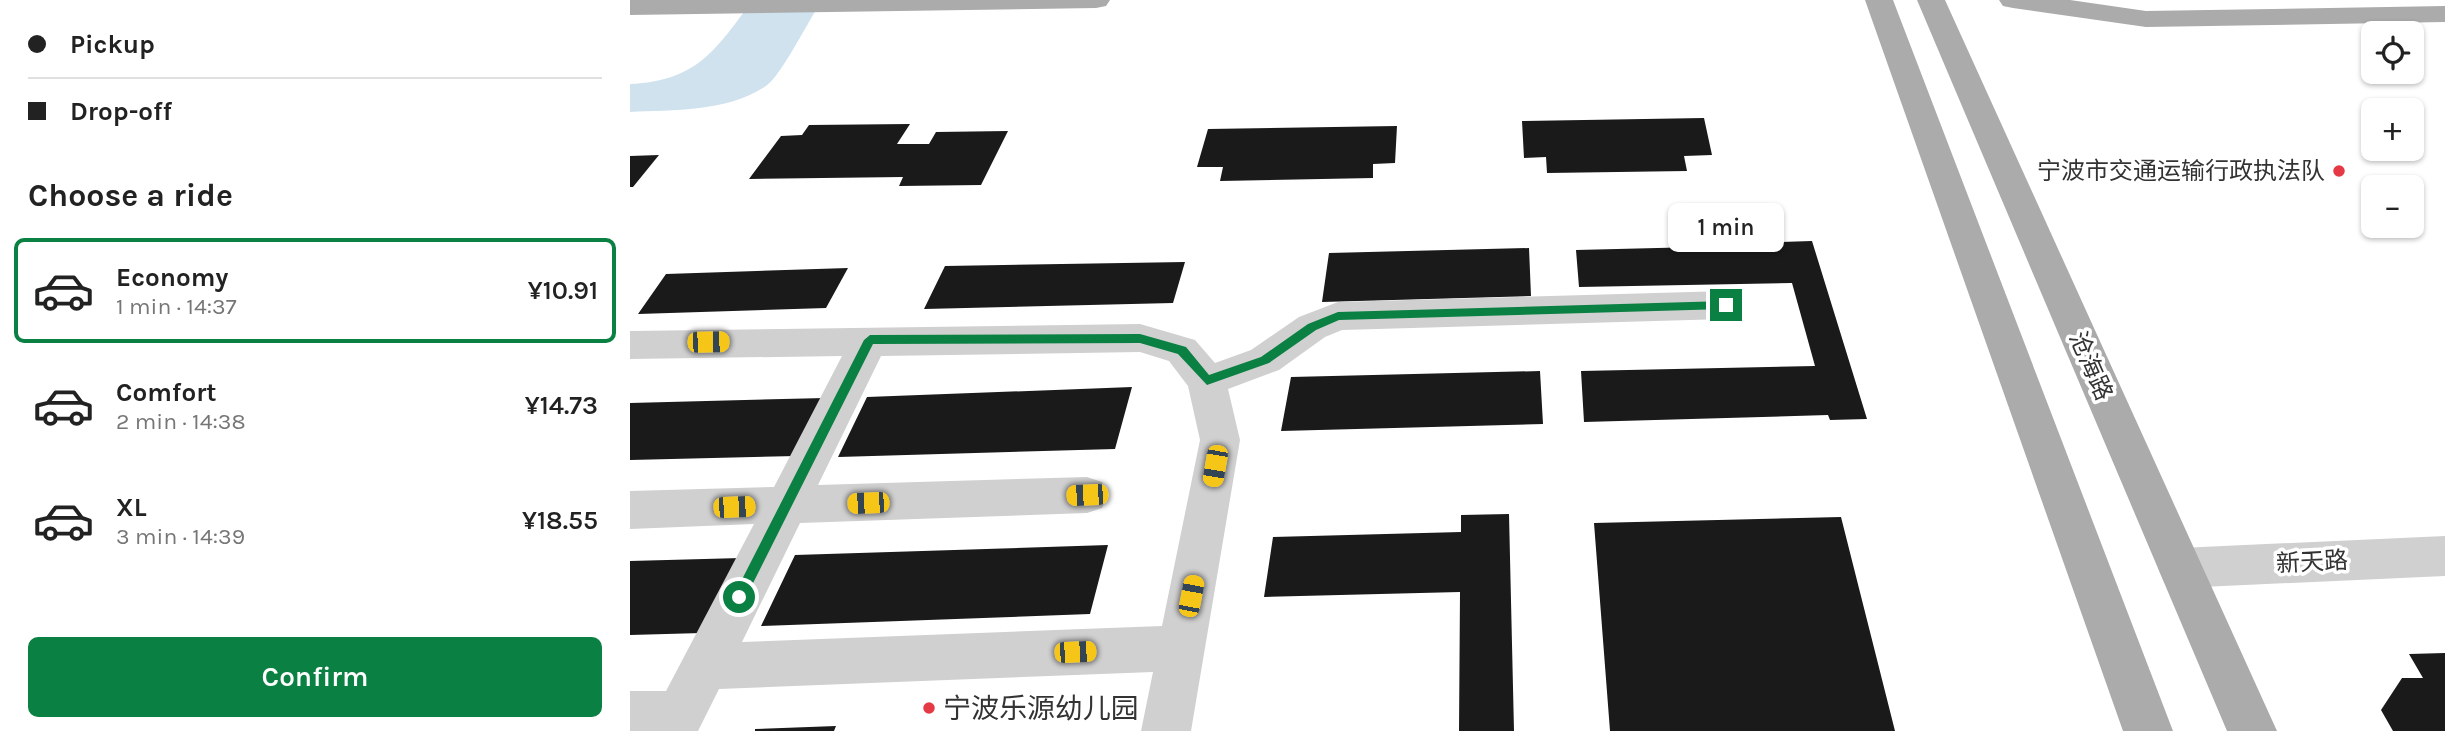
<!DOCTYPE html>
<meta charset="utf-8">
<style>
:root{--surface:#fff;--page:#f2f2f2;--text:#222;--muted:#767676;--line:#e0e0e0;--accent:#0b8043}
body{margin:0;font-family:Karla,"Noto Sans SC",sans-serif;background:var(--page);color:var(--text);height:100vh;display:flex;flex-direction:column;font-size:26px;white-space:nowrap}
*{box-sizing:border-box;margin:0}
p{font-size:23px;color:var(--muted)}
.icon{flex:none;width:38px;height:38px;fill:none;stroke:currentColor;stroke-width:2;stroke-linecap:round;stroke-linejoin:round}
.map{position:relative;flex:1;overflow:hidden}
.panel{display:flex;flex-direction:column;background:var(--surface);width:630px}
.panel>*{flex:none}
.banner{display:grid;align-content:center;height:154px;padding:0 28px;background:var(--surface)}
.fabs{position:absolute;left:1731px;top:21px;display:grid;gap:14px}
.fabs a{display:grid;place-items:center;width:63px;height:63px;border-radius:10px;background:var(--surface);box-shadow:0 2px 5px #0004;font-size:35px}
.end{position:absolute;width:32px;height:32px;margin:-16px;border:9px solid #0b8043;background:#fff;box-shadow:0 0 0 4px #fff}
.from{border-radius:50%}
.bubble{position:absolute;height:49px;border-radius:10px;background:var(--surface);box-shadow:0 2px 5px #0004;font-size:23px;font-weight:600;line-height:49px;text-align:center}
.car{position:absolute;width:21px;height:42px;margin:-21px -10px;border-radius:9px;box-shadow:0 0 5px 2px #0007;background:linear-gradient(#f5c518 24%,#345 0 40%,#f5c518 0 76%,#345 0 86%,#f5c518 0)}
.banner b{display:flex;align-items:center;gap:24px;height:66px;font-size:26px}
.banner b+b{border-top:2px solid var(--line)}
.banner i{width:18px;height:18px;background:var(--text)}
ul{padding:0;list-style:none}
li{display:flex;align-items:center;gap:21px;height:105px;margin:0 14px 10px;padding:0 14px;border:4px solid transparent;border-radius:10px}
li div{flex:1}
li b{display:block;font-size:26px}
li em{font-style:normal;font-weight:600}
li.selected{border-color:var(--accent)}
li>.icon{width:63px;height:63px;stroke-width:1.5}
h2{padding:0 28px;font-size:32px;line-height:84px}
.action{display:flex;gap:14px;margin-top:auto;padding:14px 28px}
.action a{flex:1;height:80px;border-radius:10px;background:var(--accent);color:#fff;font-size:28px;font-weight:600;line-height:80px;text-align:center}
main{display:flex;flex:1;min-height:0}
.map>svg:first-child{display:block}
.water{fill:#cfe2ee}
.building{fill:#1a1a1a}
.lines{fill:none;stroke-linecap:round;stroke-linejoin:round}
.minor{fill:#d0d0d0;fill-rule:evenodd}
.major{fill:#ababab;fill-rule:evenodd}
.route{fill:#0b8043}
.poi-dot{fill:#e63946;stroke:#fff;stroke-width:2.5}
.labels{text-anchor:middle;stroke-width:7;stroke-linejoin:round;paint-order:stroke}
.poi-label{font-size:24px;fill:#333;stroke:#fff;text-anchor:end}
.street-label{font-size:24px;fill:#333;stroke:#fff}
.near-poi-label{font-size:28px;fill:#333;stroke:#fff;text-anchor:start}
</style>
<main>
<section class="panel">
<div class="banner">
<b><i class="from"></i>Pickup</b>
<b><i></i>Drop-off</b>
</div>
<h2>Choose a ride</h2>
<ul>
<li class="selected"><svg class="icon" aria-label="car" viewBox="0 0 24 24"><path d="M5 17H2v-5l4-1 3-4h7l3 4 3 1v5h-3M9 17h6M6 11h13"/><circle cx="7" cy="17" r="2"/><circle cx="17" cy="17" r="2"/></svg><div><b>Economy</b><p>1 min · 14:37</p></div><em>¥10.91</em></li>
<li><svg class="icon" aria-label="car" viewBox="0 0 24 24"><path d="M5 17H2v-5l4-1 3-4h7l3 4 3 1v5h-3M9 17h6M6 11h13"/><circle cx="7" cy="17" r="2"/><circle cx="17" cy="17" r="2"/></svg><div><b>Comfort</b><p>2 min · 14:38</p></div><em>¥14.73</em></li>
<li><svg class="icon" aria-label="car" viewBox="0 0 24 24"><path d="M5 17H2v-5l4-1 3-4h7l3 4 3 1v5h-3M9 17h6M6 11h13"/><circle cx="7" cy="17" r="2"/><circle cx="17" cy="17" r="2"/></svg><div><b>XL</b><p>3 min · 14:39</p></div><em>¥18.55</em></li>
</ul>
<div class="action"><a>Confirm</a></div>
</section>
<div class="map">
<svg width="1815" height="731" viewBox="0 0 1815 731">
<rect width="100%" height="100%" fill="#fff"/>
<path class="water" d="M123,0H192C180,18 151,76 136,86C98,112 44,110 0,112V84C68,81 86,49 123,0Z"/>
<path class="building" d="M1074,118L1082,155L1054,156L1057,171L917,173L916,157L894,158L892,121Z
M280,124L267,144H299L306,132L378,131L351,185L269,186L273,177L119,179L151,136L172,135L179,125Z
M767,126L765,163L743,164V178L590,181L593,167H567L578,129Z
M29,155L3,187H0V156Z
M1182,241L1237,419L1200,420L1198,415L954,422L951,371L1185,366L1162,283L949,287L946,250L1152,245L1151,242Z
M899,248L901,296L692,302L699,253Z
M555,262L543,303L294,309L315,266Z
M218,268L196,308L8,314L36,274Z
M910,371L913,424L651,431L661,377Z
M502,387L485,449L208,457L237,397Z
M195,398L166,456L0,460V403Z
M879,514L884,731H829L830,592L634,597L643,537L831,532V515Z
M1211,517L1265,731H980L964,523Z
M478,545L460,614L131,626L165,555Z
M111,558L72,633L0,635V561Z
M1815,653V731H1763L1751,710L1772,678H1793L1779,654Z
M206,726L204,731H125V729Z"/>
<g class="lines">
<path class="minor" d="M1096,291L1109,295L1114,305L1109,315L1096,319L712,330L695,337L649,370L598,389L610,440L561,731H511L523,672L89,689L68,731H0V691H36L124,524L0,529V491L144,487L212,356L0,359V331L510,324L565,340L585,363L621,350L669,317L708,302ZM510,352L539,361L558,386L570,440L532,626L112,642L170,523L457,513L472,508L478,495L472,482L457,477L188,485L251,356Z
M1815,536V576L1550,588L1534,582L1528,568L1534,554L1550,548Z"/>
<path class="major" d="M0,0H480L476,6L466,8L0,15Z
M1235,0H1263L1543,731H1493Z
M1287,0H1315L1647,731H1597Z
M1369,0H1440L1516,11L1815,6V22L1516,27L1383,8L1373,6Z"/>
</g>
<path class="route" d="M1096,301L1101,305L1096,309L709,320L686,330L639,363L577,385L548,354L510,343L243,344L114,601L109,603L103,597L234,340L240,335L510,334L556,347L579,375L631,357L678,324L708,312Z"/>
<g class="poi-dot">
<circle cx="1709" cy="171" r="7"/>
<circle cx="299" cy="708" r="7"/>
</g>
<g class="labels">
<g class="poi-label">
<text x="1695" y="179">宁波市交通运输行政执法队</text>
</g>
<g class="street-label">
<text transform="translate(1461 366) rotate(66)" y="8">沧海路</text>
<text transform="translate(1682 562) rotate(-3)" y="8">新天路</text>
</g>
<g class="near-poi-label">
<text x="313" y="718">宁波乐源幼儿园</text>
</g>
</g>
</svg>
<div class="fabs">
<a><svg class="icon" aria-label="locate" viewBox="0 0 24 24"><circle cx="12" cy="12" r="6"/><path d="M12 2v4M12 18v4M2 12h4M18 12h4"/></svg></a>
<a>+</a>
<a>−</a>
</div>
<i class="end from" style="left:109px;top:597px"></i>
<i class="end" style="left:1096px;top:305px"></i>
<div class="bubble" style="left:1038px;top:203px;width:116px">1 min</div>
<i class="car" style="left:78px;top:342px;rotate:89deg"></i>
<i class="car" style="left:585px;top:466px;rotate:190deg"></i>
<i class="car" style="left:457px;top:495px;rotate:268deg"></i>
<i class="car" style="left:238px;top:503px;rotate:268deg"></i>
<i class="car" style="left:104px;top:507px;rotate:88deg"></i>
<i class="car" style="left:561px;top:596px;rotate:11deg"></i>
<i class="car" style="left:445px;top:652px;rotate:88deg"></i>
</div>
</main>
